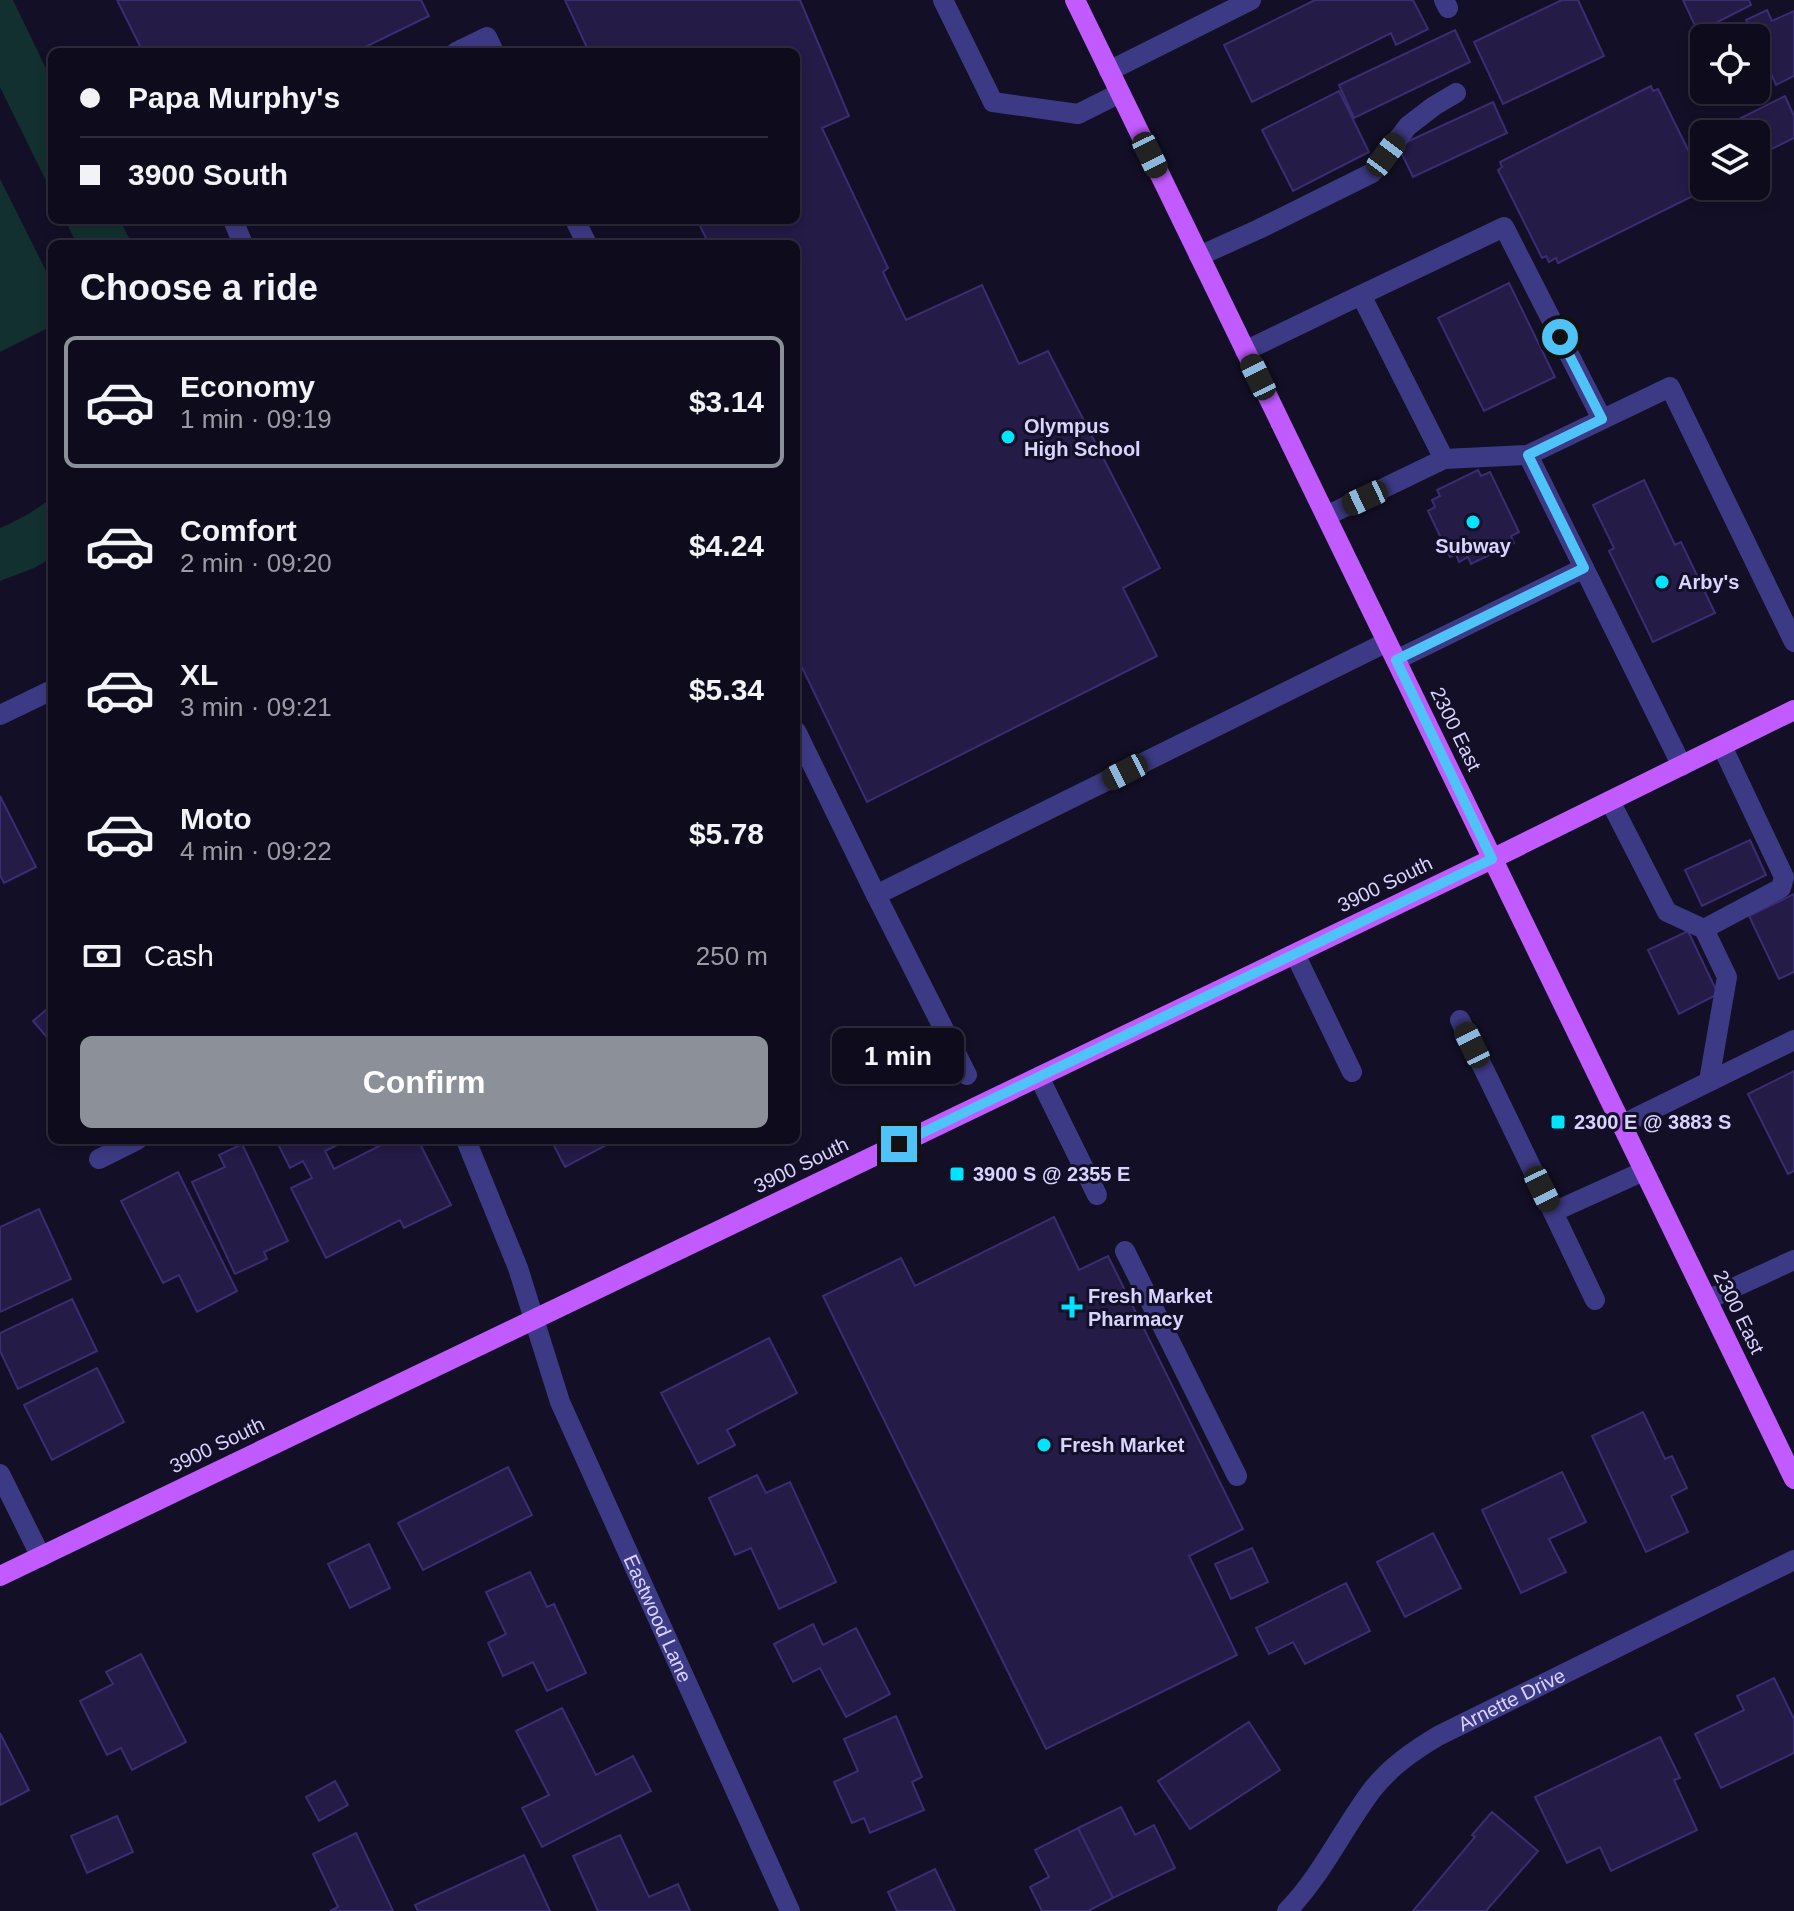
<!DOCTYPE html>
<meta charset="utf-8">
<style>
:root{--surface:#0e0b1c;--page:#171425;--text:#f1f3f6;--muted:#9b9ba3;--line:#2e2b3b;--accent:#8c9099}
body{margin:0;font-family:Helvetica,sans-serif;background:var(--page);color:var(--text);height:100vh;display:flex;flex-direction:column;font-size:30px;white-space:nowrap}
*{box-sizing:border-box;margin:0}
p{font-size:26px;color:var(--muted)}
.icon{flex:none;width:44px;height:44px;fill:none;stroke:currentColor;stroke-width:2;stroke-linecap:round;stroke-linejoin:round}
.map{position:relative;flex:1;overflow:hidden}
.details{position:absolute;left:48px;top:240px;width:752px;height:904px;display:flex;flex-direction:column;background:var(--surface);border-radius:12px;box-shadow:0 4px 12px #0003,0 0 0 2px var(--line)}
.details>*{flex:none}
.top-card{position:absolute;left:48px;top:48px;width:752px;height:176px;border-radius:12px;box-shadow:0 4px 12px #0003,0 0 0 2px var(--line);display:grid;align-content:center;height:176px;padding:0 32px;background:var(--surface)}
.tools{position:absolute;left:1690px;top:24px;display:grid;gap:16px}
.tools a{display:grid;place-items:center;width:80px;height:80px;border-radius:12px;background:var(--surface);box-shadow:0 4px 12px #0003,0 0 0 2px var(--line);font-size:40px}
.end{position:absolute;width:36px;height:36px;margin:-18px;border:10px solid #4fc3f7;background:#111;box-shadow:0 0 0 4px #111}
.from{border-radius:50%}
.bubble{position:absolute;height:56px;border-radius:12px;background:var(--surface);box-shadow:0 4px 12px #0003,0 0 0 2px var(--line);font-size:26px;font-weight:600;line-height:56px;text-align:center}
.car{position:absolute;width:24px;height:48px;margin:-24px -12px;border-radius:10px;box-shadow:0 0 6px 2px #0007;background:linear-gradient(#222 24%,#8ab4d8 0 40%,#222 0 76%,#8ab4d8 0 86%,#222 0)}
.top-card b{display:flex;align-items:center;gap:28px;height:76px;font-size:30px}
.top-card b+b{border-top:2px solid var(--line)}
.top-card i{width:20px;height:20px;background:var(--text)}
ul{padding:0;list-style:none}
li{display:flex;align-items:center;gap:24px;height:132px;margin:0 16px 12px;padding:0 16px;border:4px solid transparent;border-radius:12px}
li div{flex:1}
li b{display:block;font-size:30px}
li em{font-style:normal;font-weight:600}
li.current{border-color:var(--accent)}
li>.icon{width:72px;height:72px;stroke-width:1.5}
h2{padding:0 32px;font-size:36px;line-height:96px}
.pay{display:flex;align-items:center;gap:20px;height:88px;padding:0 32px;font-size:30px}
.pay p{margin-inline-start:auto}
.cta{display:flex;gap:16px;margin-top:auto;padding:16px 32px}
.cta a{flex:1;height:92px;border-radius:12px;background:var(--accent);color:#fff;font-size:32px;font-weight:600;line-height:92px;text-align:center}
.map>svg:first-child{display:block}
.green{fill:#12302f}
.building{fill:#241b47;stroke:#3b2d73;stroke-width:2}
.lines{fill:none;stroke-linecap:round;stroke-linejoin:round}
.minor{stroke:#3d3a85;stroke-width:20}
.major{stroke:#c25bff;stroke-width:20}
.route{stroke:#4fc3f7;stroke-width:10}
.poi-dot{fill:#00e5ff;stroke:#130f26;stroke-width:3}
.labels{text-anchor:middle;stroke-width:6;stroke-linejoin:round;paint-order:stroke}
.poi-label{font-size:20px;font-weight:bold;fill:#d9d4ff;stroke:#130f26;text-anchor:start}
.street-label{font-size:20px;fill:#d9d4ff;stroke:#130f26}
</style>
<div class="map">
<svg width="1794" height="1911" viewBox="0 0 1794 1911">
<rect width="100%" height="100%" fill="#130f26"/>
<path class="green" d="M0,0H13L52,81V193L0,87Z
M0,179L52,283V326L0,352Z
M65,220H120L132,244H77Z
M52,497V558L34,568L0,581V528C19,520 37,510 52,497Z"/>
<path class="building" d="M117,0H421L429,16L355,52H143Z
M565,0H800L849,116L822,128L888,268L883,272L906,320L982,285L1019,364L1048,351L1160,568L1123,588L1157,656L867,802L796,655V244H709L697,220H796V52H589Z
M1315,0H1413L1428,29L1396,45L1391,33L1252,102L1224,45Z
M1562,0H1578L1604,56L1503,104L1474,42Z
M1683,0H1749L1751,5L1698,32Z
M1767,10L1772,21L1794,11V76L1776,85L1756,38H1754L1746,20Z
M1455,30L1470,62L1354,118L1339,85Z
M1651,86L1653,91L1658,89L1704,182V186L1700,188L1701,192L1558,263L1556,258L1549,262L1546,256L1542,258L1498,170L1502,167L1500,162Z
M1339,91L1369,152L1293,191L1262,130Z
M1785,96L1794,116V138L1757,156L1756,134H1746L1739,119Z
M1493,102L1507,133L1413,177L1398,146Z
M1509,283L1555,377L1484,411L1438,318Z
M1478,470L1481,476L1490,472L1519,532L1511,536L1514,543L1471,564L1468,557L1459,562L1456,554L1450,557L1428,511L1435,507L1432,500L1440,496L1437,490Z
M1644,480L1675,545L1681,542L1715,613L1653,642L1609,551L1614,548L1593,505Z
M0,796L36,867L4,883L0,875Z
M1750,840L1766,875L1702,906L1685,870Z
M1794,894V972L1779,979L1749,916Z
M1688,931L1718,994L1679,1014L1648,950Z
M52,1005V1043L33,1021Z
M1794,1071V1171L1788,1174L1748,1094Z
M276,1140H347L325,1151L334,1169L391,1140H418L451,1205L404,1228L400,1220L326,1258L291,1188L312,1178L303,1161L290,1168Z
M551,1140H613L614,1141L565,1167Z
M242,1144L288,1241L264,1252L267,1259L235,1274L192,1182L225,1167L219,1155Z
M178,1172L237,1291L197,1312L179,1275L163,1283L121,1201Z
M39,1209L71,1279L0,1312V1227Z
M1054,1217L1079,1270L1108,1256L1243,1529L1189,1556L1237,1655L1046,1749L823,1296L901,1258L915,1286Z
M72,1299L97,1351L18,1389L0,1351V1333Z
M769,1338L797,1393L727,1430L735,1445L698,1464L661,1393Z
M97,1368L124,1422L52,1460L24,1405Z
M1643,1412L1665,1459L1672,1456L1687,1488L1671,1496L1688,1532L1646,1552L1592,1436Z
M508,1467L532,1515L423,1570L398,1523Z
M1562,1472L1586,1522L1549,1539L1566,1572L1521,1593L1482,1510Z
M757,1475L766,1493L790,1482L836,1582L779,1609L751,1548L735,1555L709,1498Z
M1433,1533L1461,1588L1405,1617L1377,1562Z
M369,1544L390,1588L350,1608L328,1564Z
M1252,1548L1268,1582L1231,1599L1215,1564Z
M530,1572L547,1607L554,1604L586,1673L547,1691L533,1662L503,1676L488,1643L506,1634L486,1592Z
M1346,1583L1370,1631L1305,1664L1293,1642L1269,1654L1256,1628Z
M813,1624L823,1645L856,1628L890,1694L846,1717L820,1668L793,1682L774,1644Z
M141,1654L186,1742L132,1770L121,1748L107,1755L80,1701L113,1684L106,1672Z
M1774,1678L1794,1719V1753L1721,1788L1695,1734L1744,1710L1737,1696Z
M562,1708L596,1775L633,1756L651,1791L542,1847L522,1808L549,1795L516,1731Z
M896,1716L922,1777L912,1782L924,1810L870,1833L864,1818L852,1823L834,1782L858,1771L844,1739Z
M1249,1722L1280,1770L1190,1829L1158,1781Z
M0,1733L29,1790L0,1805Z
M1660,1737L1680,1778L1674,1780L1697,1830L1611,1871L1600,1847L1567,1863L1535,1797Z
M335,1781L348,1805L319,1821L306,1797Z
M1121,1807L1135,1835L1154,1825L1175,1868L1113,1898L1078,1828Z
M1492,1812L1538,1851L1486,1911H1413L1475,1837L1472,1835Z
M117,1816L133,1852L87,1873L71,1836Z
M1078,1828L1113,1898L1088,1911H1042L1030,1887L1049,1877L1035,1850Z
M356,1833L393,1911H330L338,1907L313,1854Z
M620,1835L649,1897L678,1884L690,1911H598L573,1856Z
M524,1855L550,1911H418L415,1905Z
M935,1869L955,1911H897L888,1892Z"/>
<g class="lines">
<g class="minor">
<path d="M943,0L993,102L1078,114L1120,93"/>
<path d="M1444,0L1448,8"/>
<path d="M456,52L487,37L494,52"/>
<path d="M1109,71L1251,0"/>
<path d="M233,220L243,244"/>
<path d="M575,220L587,244"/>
<path d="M1199,256L1259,229L1372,173L1408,126L1434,106L1456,93"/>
<path d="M1361,295L1504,227L1602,419"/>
<path d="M1245,351L1361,295L1444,459"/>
<path d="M1528,455L1682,766"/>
<path d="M1326,516L1444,459L1528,455L1670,387L1794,642"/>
<path d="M1396,660L1584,568"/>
<path d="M0,715L52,690"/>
<path d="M796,731L876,895"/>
<path d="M1610,801L1667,912L1704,929L1727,977L1709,1081"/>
<path d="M1704,929L1781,888L1784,877L1722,746"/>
<path d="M1295,954L1352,1072"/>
<path d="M1460,1020L1553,1212"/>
<path d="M967,1075L876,895L1387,642"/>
<path d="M1039,1077L1097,1195"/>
<path d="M1621,1125L1794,1040"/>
<path id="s1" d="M466,1140L518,1268L560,1402L790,1911"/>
<path d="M99,1159L137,1140"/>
<path d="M1125,1251L1237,1476"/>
<path d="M1595,1300L1553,1212L1644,1171"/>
<path d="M1707,1300L1794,1260"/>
<path d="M0,1474L41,1557"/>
<path id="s2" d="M1287,1911C1322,1875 1342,1830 1372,1790C1390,1767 1413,1751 1438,1736L1794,1560"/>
</g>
<path class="major" d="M1075,0L1794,1479
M0,1576L1492,859L1794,710"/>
</g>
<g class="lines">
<path class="route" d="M899,1144L1492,859L1396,660L1584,568L1528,455L1602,419L1560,337"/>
</g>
<g class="poi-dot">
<circle cx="1008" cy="437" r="8"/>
<circle cx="1473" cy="522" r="8"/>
<circle cx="1662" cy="582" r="8"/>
<rect x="1550" y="1114" width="16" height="16" rx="4"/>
<rect x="949" y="1166" width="16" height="16" rx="4"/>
<path d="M1068 1295h8v8h8v8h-8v8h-8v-8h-8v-8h8z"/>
<circle cx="1044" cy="1445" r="8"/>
</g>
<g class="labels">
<g class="poi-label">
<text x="1024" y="433">Olympus<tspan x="1024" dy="23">High School</tspan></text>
<text x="1473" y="553" text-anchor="middle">Subway</text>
<text x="1678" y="589">Arby's</text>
<text x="1574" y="1129">2300 E @ 3883 S</text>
<text x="973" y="1181">3900 S @ 2355 E</text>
<text x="1088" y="1303">Fresh Market<tspan x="1088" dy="23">Pharmacy</tspan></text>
<text x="1060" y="1452">Fresh Market</text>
</g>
<g class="street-label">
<text transform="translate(1456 729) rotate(64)" y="7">2300 East</text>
<text transform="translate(1385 884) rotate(-26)" y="7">3900 South</text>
<text transform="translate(801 1165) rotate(-26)" y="7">3900 South</text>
<text transform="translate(1739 1312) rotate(64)" y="7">2300 East</text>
<text transform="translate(217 1445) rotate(-26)" y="7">3900 South</text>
<text dy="7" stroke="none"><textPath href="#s1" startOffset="516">Eastwood Lane</textPath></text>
<text dy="7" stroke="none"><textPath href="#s2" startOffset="316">Arnette Drive</textPath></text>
</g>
</g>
</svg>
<div class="tools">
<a><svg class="icon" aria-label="locate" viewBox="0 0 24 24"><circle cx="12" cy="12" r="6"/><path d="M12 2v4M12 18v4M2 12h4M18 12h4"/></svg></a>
<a><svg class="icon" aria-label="layers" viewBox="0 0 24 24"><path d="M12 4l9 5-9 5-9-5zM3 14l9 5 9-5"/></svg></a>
</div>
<i class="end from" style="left:1560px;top:337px"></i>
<i class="end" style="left:899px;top:1144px"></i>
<div class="bubble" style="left:832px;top:1028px;width:132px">1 min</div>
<i class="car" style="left:1150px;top:155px;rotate:154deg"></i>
<i class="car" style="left:1386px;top:155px;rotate:37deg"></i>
<i class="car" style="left:1258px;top:377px;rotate:334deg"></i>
<i class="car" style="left:1365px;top:498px;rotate:245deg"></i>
<i class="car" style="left:1125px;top:772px;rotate:243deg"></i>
<i class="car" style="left:1472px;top:1045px;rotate:334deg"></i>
<i class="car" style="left:1542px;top:1189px;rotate:154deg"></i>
<div class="top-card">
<b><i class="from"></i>Papa Murphy's</b>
<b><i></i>3900 South</b>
</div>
<section class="details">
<h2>Choose a ride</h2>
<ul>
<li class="current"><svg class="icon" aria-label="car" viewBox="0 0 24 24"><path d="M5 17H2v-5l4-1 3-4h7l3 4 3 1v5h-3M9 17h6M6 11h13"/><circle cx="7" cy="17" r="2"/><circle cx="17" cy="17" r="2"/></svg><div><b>Economy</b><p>1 min · 09:19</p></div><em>$3.14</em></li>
<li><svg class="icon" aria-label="car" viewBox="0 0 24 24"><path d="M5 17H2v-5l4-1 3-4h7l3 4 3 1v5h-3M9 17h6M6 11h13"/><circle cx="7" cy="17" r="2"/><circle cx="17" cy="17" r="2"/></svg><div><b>Comfort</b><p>2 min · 09:20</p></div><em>$4.24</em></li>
<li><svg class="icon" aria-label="car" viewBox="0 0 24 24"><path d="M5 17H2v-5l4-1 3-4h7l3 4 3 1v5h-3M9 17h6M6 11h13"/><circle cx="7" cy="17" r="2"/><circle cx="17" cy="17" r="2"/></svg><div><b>XL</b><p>3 min · 09:21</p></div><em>$5.34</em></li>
<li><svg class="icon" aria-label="car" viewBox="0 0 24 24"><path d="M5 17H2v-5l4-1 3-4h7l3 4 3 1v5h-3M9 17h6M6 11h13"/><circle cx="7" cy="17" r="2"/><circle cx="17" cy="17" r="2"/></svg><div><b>Moto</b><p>4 min · 09:22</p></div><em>$5.78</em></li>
</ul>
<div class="pay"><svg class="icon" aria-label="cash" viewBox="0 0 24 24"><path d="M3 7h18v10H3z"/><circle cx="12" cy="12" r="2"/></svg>Cash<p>250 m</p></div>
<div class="cta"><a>Confirm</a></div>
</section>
</div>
